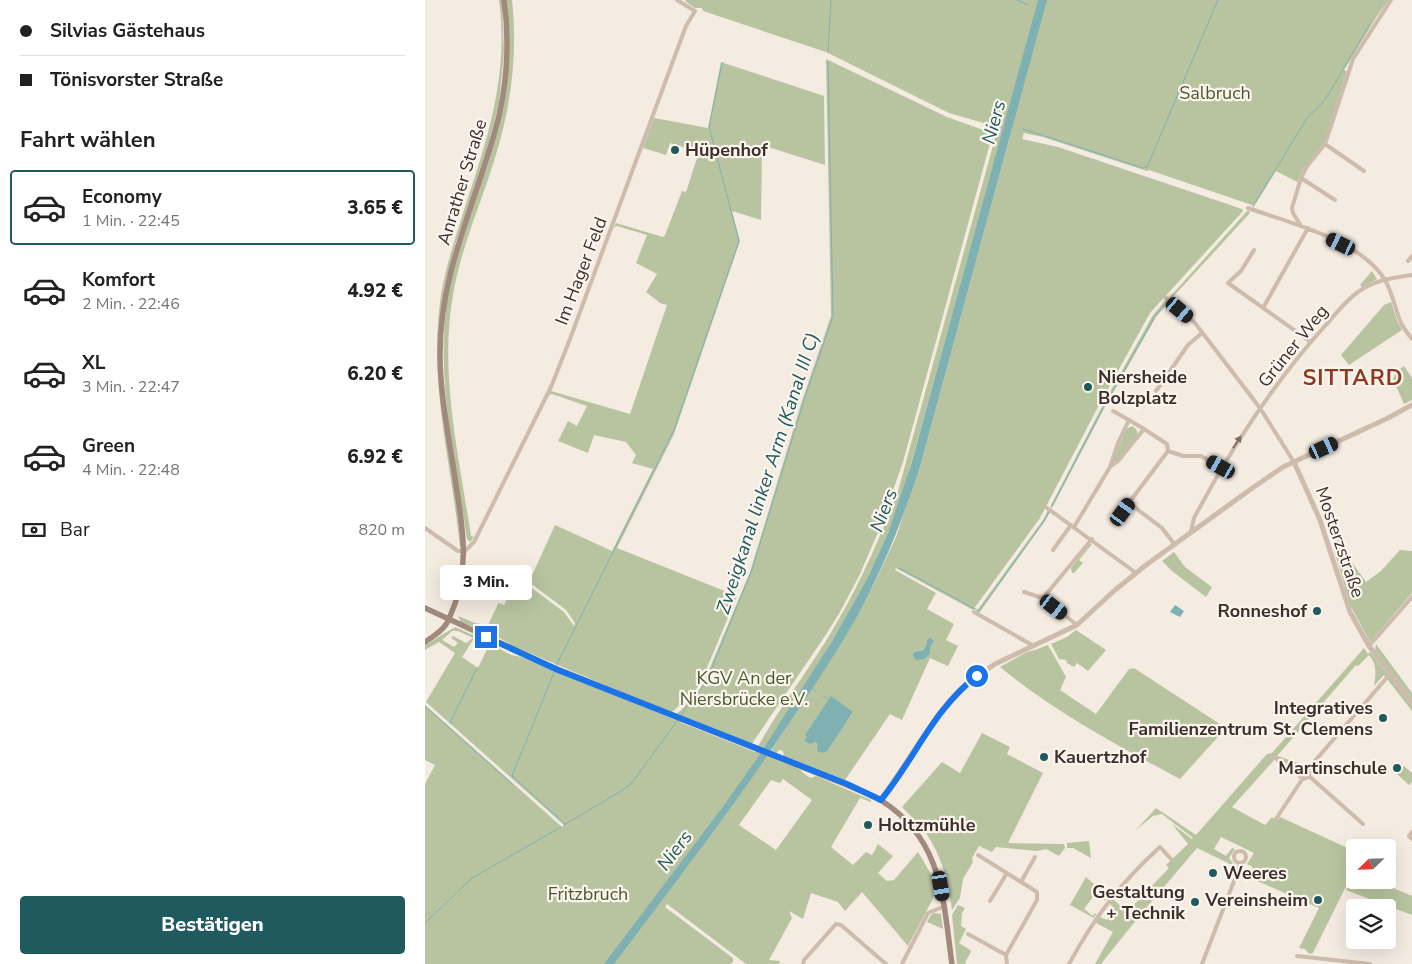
<!DOCTYPE html>
<html lang="de">
<meta charset="utf-8">
<style>
:root{--surface:#fff;--page:#f6f6f6;--text:#222;--muted:#767676;--line:#e0e0e0;--accent:#1f5a5e}
body{margin:0;font-family:"Nunito Sans",sans-serif;background:var(--page);color:var(--text);height:100vh;display:flex;flex-direction:column;font-size:19px;white-space:nowrap}
*{box-sizing:border-box;margin:0}
p{font-size:16px;color:var(--muted)}
.icon{flex:none;width:28px;height:28px;fill:none;stroke:currentColor;stroke-width:2;stroke-linecap:round;stroke-linejoin:round}
.map{position:relative;flex:1;overflow:hidden}
.details{display:flex;flex-direction:column;background:var(--surface);width:425px}
.details>*{flex:none}
.hud{display:grid;align-content:center;height:110px;padding:0 20px;background:var(--surface)}
.needle{width:32px;rotate:247deg}
.fabs{position:absolute;left:921px;top:839px;display:grid;gap:10px}
.fabs a{display:grid;place-items:center;width:50px;height:50px;border-radius:5px;background:var(--surface);box-shadow:0 5px 20px #0002;font-size:25px}
.end{position:absolute;width:22px;height:22px;margin:-11px;border:6px solid #1a73e8;background:#fff;box-shadow:0 0 0 2px #fff}
.from{border-radius:50%}
.bubble{position:absolute;height:35px;border-radius:5px;background:var(--surface);box-shadow:0 5px 20px #0002;font-size:16px;font-weight:800;line-height:35px;text-align:center}
.car{position:absolute;width:15px;height:30px;margin:-15px -8px;border-radius:6px;box-shadow:0 0 4px 1px #0007;background:linear-gradient(#222 24%,#8ab4d8 0 40%,#222 0 76%,#8ab4d8 0 86%,#222 0)}
.hud b{display:flex;align-items:center;gap:18px;height:48px;font-size:19px}
.hud b+b{border-top:1px solid var(--line)}
.hud i{width:12px;height:12px;background:var(--text)}
ul{padding:0;list-style:none}
li{display:flex;align-items:center;gap:15px;height:75px;margin:0 10px 8px;padding:0 10px;border:2px solid transparent;border-radius:5px}
li div{flex:1}
li b{display:block;font-size:19px}
li em{font-style:normal;font-weight:800}
li.selected{border-color:var(--accent)}
li>.icon{width:45px;height:45px;stroke-width:1.5}
h2{padding:0 20px;font-size:22px;line-height:60px}
.pay{display:flex;align-items:center;gap:12px;height:55px;padding:0 20px;font-size:19px}
.pay p{margin-inline-start:auto}
.cta{display:flex;gap:10px;margin-top:auto;padding:10px 20px}
.cta a{flex:1;height:58px;border-radius:5px;background:var(--accent);color:#fff;font-size:20px;font-weight:800;line-height:58px;text-align:center}
main{display:flex;flex:1;min-height:0}
.map>svg:first-child{display:block}
.green{fill:#b8c4a0;fill-rule:evenodd}
.water{fill:#7fb0b2}
.lines{fill:none;stroke-linecap:round;stroke-linejoin:round}
.stream{stroke:#7fb0b2;stroke-width:1}
.minor{stroke:#cdbbac;stroke-width:4}
.tertiary{stroke:#cdbbac;stroke-width:5}
.secondary{stroke:#a18a7d;stroke-width:5.5}
.oneway{fill:#7d6f65}
.route{stroke:#1a73e8;stroke-width:6}
.poi-dot{fill:#1f5a5e;stroke:#fbf5ee;stroke-width:2}
.labels{text-anchor:middle;stroke-width:4.5;stroke-linejoin:round;paint-order:stroke}
.park-label{font-size:18px;fill:#4a5a2e;stroke:#fbf5ee}
.poi-label{font-size:18px;font-weight:bold;fill:#3b302b;stroke:#fbf5ee;text-anchor:start}
.street-label{font-size:18px;fill:#3b302b;stroke:#fbf5ee}
.water-label{font-size:19px;font-style:italic;fill:#1f5a5e;stroke:#fbf5ee}
.district-label{font-size:22px;font-weight:bold;letter-spacing:1px;fill:#8c3b22;stroke:#fbf5ee}
</style>
<main>
<section class="details">
<div class="hud">
<b><i class="from"></i>Silvias Gästehaus</b>
<b><i></i>Tönisvorster Straße</b>
</div>
<h2>Fahrt wählen</h2>
<ul>
<li class="selected"><svg class="icon" aria-label="car" viewBox="0 0 24 24"><path d="M5 17H2v-5l4-1 3-4h7l3 4 3 1v5h-3M9 17h6M6 11h13"/><circle cx="7" cy="17" r="2"/><circle cx="17" cy="17" r="2"/></svg><div><b>Economy</b><p>1 Min. · 22:45</p></div><em>3.65 €</em></li>
<li><svg class="icon" aria-label="car" viewBox="0 0 24 24"><path d="M5 17H2v-5l4-1 3-4h7l3 4 3 1v5h-3M9 17h6M6 11h13"/><circle cx="7" cy="17" r="2"/><circle cx="17" cy="17" r="2"/></svg><div><b>Komfort</b><p>2 Min. · 22:46</p></div><em>4.92 €</em></li>
<li><svg class="icon" aria-label="car" viewBox="0 0 24 24"><path d="M5 17H2v-5l4-1 3-4h7l3 4 3 1v5h-3M9 17h6M6 11h13"/><circle cx="7" cy="17" r="2"/><circle cx="17" cy="17" r="2"/></svg><div><b>XL</b><p>3 Min. · 22:47</p></div><em>6.20 €</em></li>
<li><svg class="icon" aria-label="car" viewBox="0 0 24 24"><path d="M5 17H2v-5l4-1 3-4h7l3 4 3 1v5h-3M9 17h6M6 11h13"/><circle cx="7" cy="17" r="2"/><circle cx="17" cy="17" r="2"/></svg><div><b>Green</b><p>4 Min. · 22:48</p></div><em>6.92 €</em></li>
</ul>
<div class="pay"><svg class="icon" aria-label="cash" viewBox="0 0 24 24"><path d="M3 7h18v10H3z"/><circle cx="12" cy="12" r="2"/></svg>Bar<p>820 m</p></div>
<div class="cta"><a>Bestätigen</a></div>
</section>
<div class="map">
<svg width="987" height="964" viewBox="0 0 987 964">
<rect width="100%" height="100%" fill="#f4ebe1"/>
<path class="green" d="M74,0H77L79,52L74,103L60,158L30,245L18,295L14,362L38,543L35,547C26,460 3,383 16,295C21,265 31,236 40,207C63,138 84,74 74,0Z
M82,0H87C93,55 86,108 69,161C55,206 36,248 28,295C14,374 34,457 46,536L49,537L45,542L42,539C30,461 11,381 22,302C30,242 59,187 73,128C83,87 80,42 82,0Z
M261,0H964L952,16L919,70L922,71L899,143L879,167L872,182L851,171L828,208L827,205L724,170L722,171L618,137L599,133L597,139L633,147L817,209L818,211L725,313L673,407L615,518L548,610L471,568L470,570L511,593L502,609L529,624L521,640L533,646L523,666L505,658L477,720L465,714L420,780L359,757L358,751L354,750L348,758C355,762 364,764 372,768C378,771 380,776 386,778L391,776L446,800V802L435,798L406,847L428,865L441,852L447,855L453,844L468,856L453,873L462,881L469,880L493,852L509,879L512,891L483,946L437,892L420,911L413,902L386,893L378,919L364,911L367,918L344,960L355,961L354,964H321L242,904L240,907L308,958V962L305,964H0V784L10,765L0,760V705L137,827L139,825L1,702L30,653L14,642L0,650V645L30,627L61,641L86,655L96,657L251,720L253,716L250,715L256,710L271,694L278,684L325,572L377,401L406,316L401,59L522,117L564,132L567,136L478,462L454,530L435,574L415,612L400,636L326,745L258,718L255,722L330,752C352,711 380,675 404,636C432,590 454,541 473,491L572,131L575,118H572L566,124H562L524,113L401,52L278,11L277,8H270L260,1ZM579,126L587,129L495,467L471,537L450,582L414,646L341,759L443,577L463,533L478,493ZM27,631H33L48,638L41,643L28,636L26,638L33,643L29,647L17,640ZM48,640L63,647L53,668L37,657ZM502,640L509,642L505,647V654L500,657L489,652L497,650L503,644ZM428,712L402,750L399,753L393,744L383,737ZM358,779L387,800L351,850L314,825L346,780L355,783Z
M296,62L399,96L400,165L337,145L336,220L307,211L315,241L249,434L192,548L312,596L276,682L269,692L246,713L88,646L71,636L36,622L33,616L50,623L63,625L73,604L74,603L79,605L86,591L92,594L100,583L139,612L149,626L150,623L141,610L104,582L130,525L187,551L228,469L207,463L211,455L201,442L169,435L163,453L133,441L143,421L152,426L162,406L127,394L123,395L126,391L205,414L242,305L235,303L221,292L232,274L211,263L222,235L192,226L189,228L191,223L238,237L240,235L257,191L261,192L274,152L245,143L241,155L218,148L229,118L283,128Z
M823,210L825,213L746,299L744,298Z
M947,271L952,279L937,287L935,285Z
M741,300L743,303L731,317L681,405L627,508L625,507L680,401L728,315Z
M966,302L973,323L977,330L924,365L916,355L959,305Z
M979,366L987,378V400L979,404L968,379L971,372Z
M707,426L711,429L713,434L691,461H688L701,429Z
M623,510L625,512L620,521L554,613L551,612L618,520Z
M916,539L923,557L941,582L956,571L975,550L987,551V593L945,642L925,605L907,543Z
M665,544H667L654,560L658,563L649,573H647L646,568Z
M749,552L760,567L787,587L781,597L747,571L737,561Z
M651,630L681,650L663,671L652,663L649,667L642,663L641,660L634,659L626,644L642,637Z
M951,644L987,693V699L950,650Z
M623,645L641,677L635,690L671,714L704,669L709,668L801,728L755,779C695,747 628,711 575,667L602,652L610,650Z
M939,648L943,654L945,652L987,706V711L959,675L949,686C951,674 952,664 944,655L933,666L931,665L852,756L880,765L870,771L852,757L807,807L840,825L847,817L852,821L855,817L927,850L933,843L938,847L930,848V870H929L888,953L884,954L880,949L874,948L894,908L823,877L828,867L822,864L829,853L796,837L789,849L801,856L807,848L810,849L804,858L811,867L772,848L716,914L676,964H670L688,932L671,923L675,917L682,920L689,908L684,903L688,899L702,912L744,868L741,865L763,844L747,824L767,839L768,838L737,814L728,816L711,830L731,808L771,835L842,754L847,753Z
M557,733L585,747L582,754L618,773L583,843L639,844L640,848L634,856L621,849L612,851L571,847L567,852L554,846L547,858L548,862L538,879L535,898L527,910C523,881 517,857 501,833C495,824 485,816 477,807L517,762L535,773Z
M979,766L987,773V782L984,785L972,774Z
M664,841L666,858L648,848H642V843Z
M930,873V880H961L959,884L987,896V915L921,890Z
M661,877L683,897L680,901L679,900L681,897L672,891L659,909L668,916L670,913L671,914L669,918L645,905Z
M533,905L540,908L537,913L536,926L541,929L534,943L545,950L546,952L540,962L541,964H532L527,915Z
M509,913L516,914L518,929L502,922L506,915Z"/>
<path class="water" d="M613,0H622L495,467C478,520 457,571 430,620C413,650 394,678 375,707C317,796 253,879 189,964H179L300,804L333,757L406,643L443,577L463,533L486,465Z
M750,605L759,611L755,617L745,612Z
M505,638L508,640L509,642L505,647V654L499,659L491,660L488,656L489,652L498,650L502,644V640Z
M406,696L428,712L402,751L398,753L392,751L393,744L390,742L385,744L379,741L382,737L380,735Z"/>
<g class="lines">
<path class="stream" d="M592,0L603,5
M403,51L406,0
M598,129L718,168L722,167L793,0
M830,203L882,118L900,100L945,24
M681,403L730,316L738,306
M627,506L679,406
M474,568L554,611L619,521L624,512
M131,666L249,430L314,241L284,127L297,63
M130,670L87,776L140,824
M385,687L391,691
M398,696L404,700
M0,706L87,784
M256,715L281,682L327,570L380,397L408,316L403,62
M25,723L52,668
M139,825L193,793L206,784L252,721
M0,923L47,878L136,827"/>
<path class="minor" d="M900,144L939,171
M876,178L910,200
M823,208C865,223 936,240 960,280C968,294 970,309 976,323C979,329 983,334 987,339
M876,226L868,213L867,208L876,178L882,166L900,144L928,59L966,0
M829,250L816,271L803,283L886,342
M983,261L987,256
M741,298L770,323L835,408L869,462
M838,308L883,228
M731,391L763,345L777,333
M688,411L704,420
M685,467L693,461L719,429L742,444L743,451
M704,503L737,528L750,545
M622,508L711,573
M691,520L743,451L758,456H776L796,467
M649,527L685,467L693,443L704,420L719,429
M0,528L33,551H40L49,542L126,387L145,339L261,26L270,11L252,0
M766,532L769,518C805,450 847,385 899,327C910,315 920,301 933,292C949,280 968,278 987,275
M628,550L646,525
M599,592L618,598L652,625
M618,598L667,539
M549,612L607,645
M944,646L987,597
M847,756L873,773
M873.5 773a5.5 5.5 0 1 1 11 0a5.5 5.5 0 1 1-11 0Z
M883,769L965,674
M884,776L938,824
M851,819L878,778
M987,832L984,836L987,839
M809 857a6 6 0 1 1 12 0a6 6 0 1 1-12 0Z
M553,855L612,892V900L581,955L582,964
M596,882L610,857
M565,901L582,873
M543,934L581,955
M872,956L945,964
M378,964L379,960L411,924L416,925L461,964
M477,964L503,913L520,906
M644,964C669,918 696,882 735,847L747,860
M777,964L816,863"/>
<path class="tertiary" d="M869,462L895,520L925,612L944,646L987,703
M456,800L514,714L544,682L570,664L652,625L690,590L721,565L826,489L858,467L963,418L987,405"/>
<path class="secondary" d="M0,608L127,667L422,785C433,790 446,794 457,801C518,840 518,900 527,964
M0,642C9,636 20,629 24,619C45,572 39,534 31,485C25,442 15,398 15,354C15,273 49,207 70,131C82,90 85,42 79,0"/>
</g>
<defs><path id="oneway-solid" d="M-6-.8H1V-3.2L6.5 0L1 3.2V.8H-6Z" transform="scale(1.25)"/></defs>
<use class="oneway" href="#oneway-solid" transform="translate(812 442) rotate(-57)"/>
<g class="lines">
<path class="route" d="M61,637L133,670L422,784L456,800C489,760 509,708 552,676"/>
</g>
<g class="poi-dot">
<circle cx="250" cy="150" r="5"/>
<circle cx="663" cy="387" r="5"/>
<circle cx="892" cy="611" r="5"/>
<circle cx="958" cy="718" r="5"/>
<circle cx="619" cy="757" r="5"/>
<circle cx="972" cy="768" r="5"/>
<circle cx="443" cy="825" r="5"/>
<circle cx="788" cy="873" r="5"/>
<circle cx="893" cy="900" r="5"/>
<circle cx="770" cy="902" r="5"/>
</g>
<g class="labels">
<g class="park-label">
<text x="790" y="99">Salbruch</text>
<text x="319" y="684">KGV An der<tspan x="319" dy="21">Niersbrücke e.V.</tspan></text>
<text x="163" y="900">Fritzbruch</text>
</g>
<g class="poi-label">
<text x="260" y="156">Hüpenhof</text>
<text x="673" y="383">Niersheide<tspan x="673" dy="21">Bolzplatz</tspan></text>
<text x="882" y="617" text-anchor="end">Ronneshof</text>
<text x="948" y="714" text-anchor="end">Integratives<tspan x="948" dy="21">Familienzentrum St. Clemens</tspan></text>
<text x="629" y="763">Kauertzhof</text>
<text x="962" y="774" text-anchor="end">Martinschule</text>
<text x="453" y="831">Holtzmühle</text>
<text x="798" y="879">Weeres</text>
<text x="760" y="898" text-anchor="end">Gestaltung<tspan x="760" dy="21">+ Technik</tspan></text>
<text x="883" y="906" text-anchor="end">Vereinsheim</text>
</g>
<g class="street-label">
<text transform="translate(37 182) rotate(-73)" y="6">Anrather Straße</text>
<text transform="translate(156 271) rotate(-69)" y="6">Im Hager Feld</text>
<text transform="translate(868 346) rotate(-51)" y="6">Grüner Weg</text>
<text transform="translate(915 542) rotate(71)" y="6">Mosterzstraße</text>
</g>
<g class="water-label">
<text transform="translate(568 122) rotate(-75)" y="7">Niers</text>
<text transform="translate(342 473) rotate(-72)" y="7">Zweigkanal linker Arm (Kanal III C)</text>
<text transform="translate(458 510) rotate(-69)" y="7">Niers</text>
<text transform="translate(249 850) rotate(-53)" y="7">Niers</text>
</g>
<g class="district-label">
<text x="928" y="385">SITTARD</text>
</g>
</g>
</svg>
<div class="fabs">
<a><svg class="needle" viewBox="-14 -14 28 28"><path d="M0-13l5 13h-10z" fill="#e53935"/><path d="M0 13l5-13h-10z" fill="#767676"/></svg></a>
<a><svg class="icon" aria-label="layers" viewBox="0 0 24 24"><path d="M12 4l9 5-9 5-9-5zM3 14l9 5 9-5"/></svg></a>
</div>
<i class="end from" style="left:552px;top:676px"></i>
<i class="end" style="left:61px;top:637px"></i>
<div class="bubble" style="left:15px;top:565px;width:92px">3 Min.</div>
<i class="car" style="left:916px;top:244px;rotate:296deg"></i>
<i class="car" style="left:755px;top:310px;rotate:130deg"></i>
<i class="car" style="left:899px;top:448px;rotate:65deg"></i>
<i class="car" style="left:796px;top:467px;rotate:300deg"></i>
<i class="car" style="left:698px;top:512px;rotate:36deg"></i>
<i class="car" style="left:629px;top:607px;rotate:128deg"></i>
<i class="car" style="left:516px;top:886px;rotate:170deg"></i>
</div>
</main>
